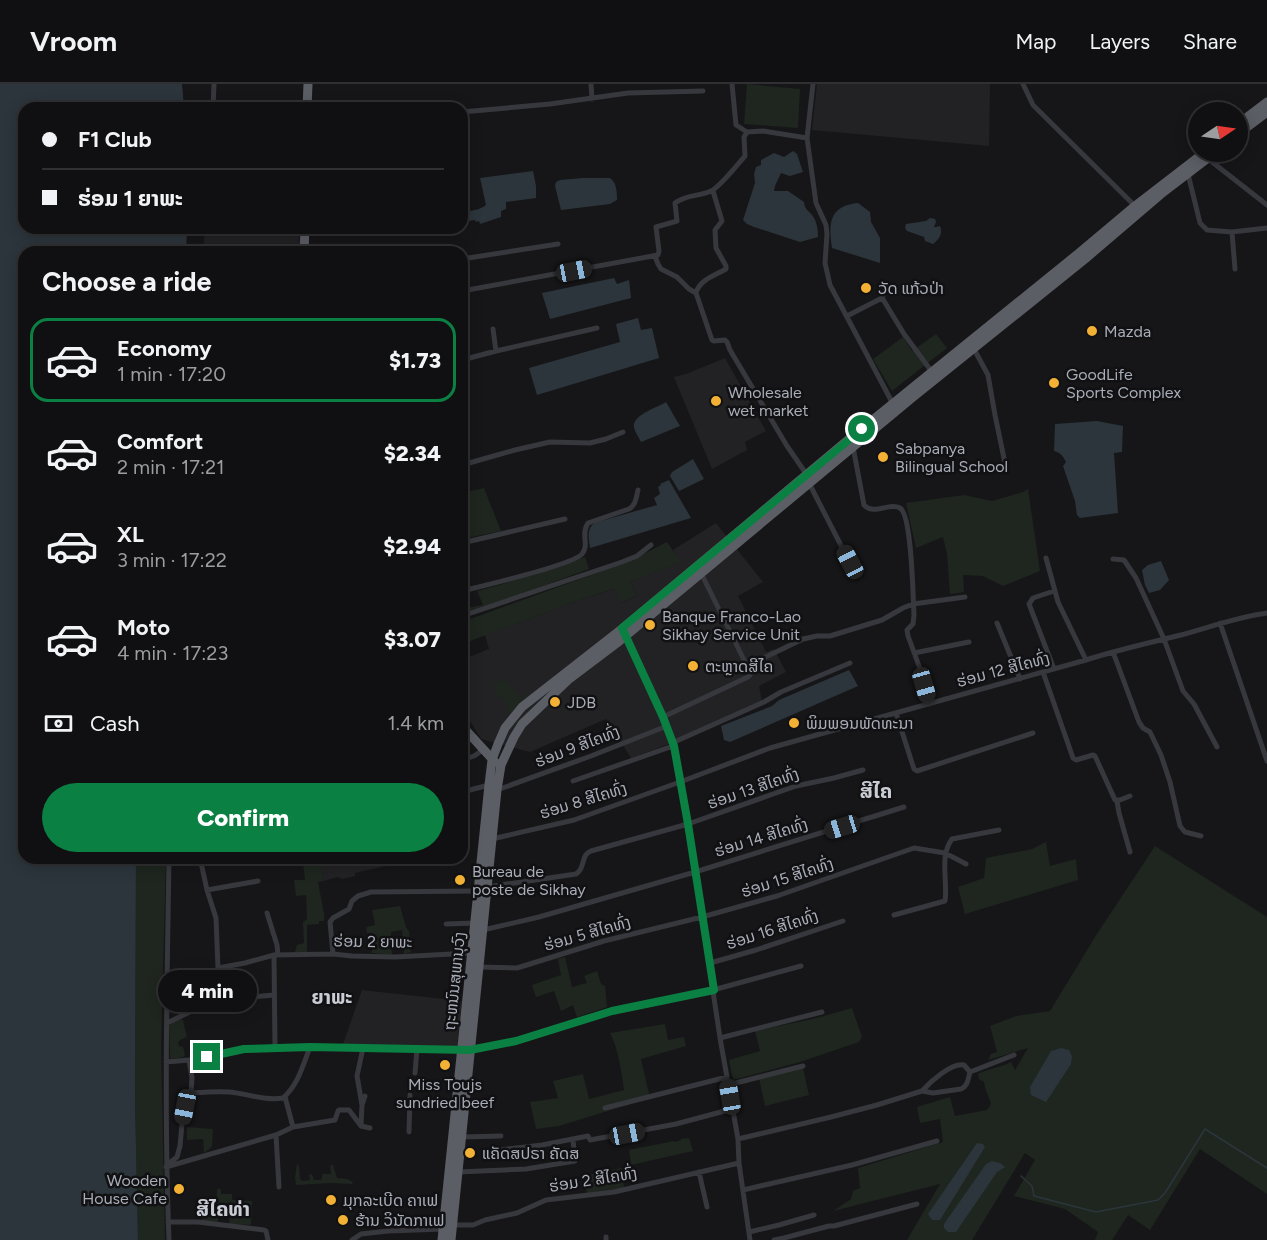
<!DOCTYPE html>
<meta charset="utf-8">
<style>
:root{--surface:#101012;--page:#1e1e20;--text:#f1f3f6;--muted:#9c9d9f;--line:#303032;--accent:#0b8043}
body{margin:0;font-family:Figtree,"Noto Sans Lao",sans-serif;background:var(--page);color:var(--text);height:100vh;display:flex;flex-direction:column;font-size:22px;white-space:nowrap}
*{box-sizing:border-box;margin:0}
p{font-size:20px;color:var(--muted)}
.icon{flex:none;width:33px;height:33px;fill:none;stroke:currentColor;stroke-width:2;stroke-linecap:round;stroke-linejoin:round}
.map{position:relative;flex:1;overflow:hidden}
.panel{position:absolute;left:18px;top:162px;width:450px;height:618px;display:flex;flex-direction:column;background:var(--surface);border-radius:18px;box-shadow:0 3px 15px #0003,0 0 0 2px var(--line)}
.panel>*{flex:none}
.top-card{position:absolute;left:18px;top:18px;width:450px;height:132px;border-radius:18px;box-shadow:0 3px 15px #0003,0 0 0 2px var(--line);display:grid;align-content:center;height:132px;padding:0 24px;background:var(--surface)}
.needle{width:39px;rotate:77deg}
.controls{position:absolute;left:1188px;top:18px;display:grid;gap:12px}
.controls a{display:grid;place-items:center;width:60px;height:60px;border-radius:50%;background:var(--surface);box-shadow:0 3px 15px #0003,0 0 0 2px var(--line);font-size:30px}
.end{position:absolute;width:27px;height:27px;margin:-14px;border:8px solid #0b8043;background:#fff;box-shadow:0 0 0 3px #fff}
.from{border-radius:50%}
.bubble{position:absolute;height:42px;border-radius:21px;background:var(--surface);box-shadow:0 3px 15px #0003,0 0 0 2px var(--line);font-size:20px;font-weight:800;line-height:42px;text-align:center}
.car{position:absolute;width:18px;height:36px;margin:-18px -9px;border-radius:8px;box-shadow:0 0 4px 2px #0007;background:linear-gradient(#222 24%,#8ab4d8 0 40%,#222 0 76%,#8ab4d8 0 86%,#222 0)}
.top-card b{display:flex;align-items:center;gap:21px;height:57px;font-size:22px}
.top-card b+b{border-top:2px solid var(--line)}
.top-card i{width:15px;height:15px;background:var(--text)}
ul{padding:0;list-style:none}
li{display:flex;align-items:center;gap:18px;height:84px;margin:0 12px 9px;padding:0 12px;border:3px solid transparent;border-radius:18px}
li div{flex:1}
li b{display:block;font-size:22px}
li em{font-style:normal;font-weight:800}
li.current{border-color:var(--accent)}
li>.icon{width:54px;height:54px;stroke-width:1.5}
h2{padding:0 24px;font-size:27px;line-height:72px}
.pay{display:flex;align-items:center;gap:15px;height:66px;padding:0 24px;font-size:22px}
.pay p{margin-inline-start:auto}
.action{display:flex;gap:12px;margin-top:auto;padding:12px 24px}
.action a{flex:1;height:69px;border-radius:36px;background:var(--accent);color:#fff;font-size:24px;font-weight:800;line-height:69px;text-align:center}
header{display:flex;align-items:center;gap:36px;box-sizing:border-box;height:84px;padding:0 30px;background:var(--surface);border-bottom:2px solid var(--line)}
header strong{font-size:28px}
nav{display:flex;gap:33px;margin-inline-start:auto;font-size:21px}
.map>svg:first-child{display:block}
.built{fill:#222225}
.green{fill:#1e261f}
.water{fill:#2c353c}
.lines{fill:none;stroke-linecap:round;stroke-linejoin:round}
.stream{stroke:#2c353c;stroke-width:1.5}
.minor{stroke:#37383d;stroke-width:5}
.trunk{stroke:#5b5e65;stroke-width:9}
.route{stroke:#0b8043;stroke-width:8}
.poi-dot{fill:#f2b134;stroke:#111113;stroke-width:2}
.labels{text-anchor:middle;stroke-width:5;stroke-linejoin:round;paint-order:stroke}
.poi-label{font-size:16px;fill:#a8adb8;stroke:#111113;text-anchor:start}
.street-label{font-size:16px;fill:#a8adb8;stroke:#111113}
.quarter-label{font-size:20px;font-weight:bold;fill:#c9ccd4;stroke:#111113}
</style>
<header>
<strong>Vroom</strong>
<nav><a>Map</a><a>Layers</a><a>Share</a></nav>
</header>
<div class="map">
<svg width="1267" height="1156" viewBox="0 0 1267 1156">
<rect width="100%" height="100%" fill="#161618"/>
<path class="built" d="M817,0H990L989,62L812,46Z
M205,144H299V168H203Z
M725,274L766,347L745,358L747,366L712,385L674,293L686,290Z
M716,439L763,498L738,512L766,568L774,565L786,588L759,602L762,617L672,659L631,674L606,635L530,668L481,655L462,624V576L489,565L485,551L582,515L615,505L623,519L637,511L630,498L680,478L673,466Z
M320,774H421L355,789V792L343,795L337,793L324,797Z
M362,906L462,917L457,963L343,960Z"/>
<path class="green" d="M747,0L800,5L798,44L744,40Z
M936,250L947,264L892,307L873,275L903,253L912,267Z
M484,404L501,447L462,455V409Z
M1028,405L1040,487L1003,502L983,492L963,491L964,508L950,510L947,470L943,453L916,464L906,419L964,411L992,417L1023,408Z
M667,458L681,478L630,498L637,511L622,519L614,505L582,515L462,560V538L630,477Z
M585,473L589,485L507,515L462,529V525L483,521L477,507L503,500Z
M505,595L523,616L511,629L501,613L498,615L492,600Z
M1046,758L1050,782L1076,775L1078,796L965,830L958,803L984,794L986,774L1032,765Z
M1155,762L1267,833V1110L1200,1065L1150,1146L1128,1131L1112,1156H1095L1098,1148L1065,1125L1014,1112L1035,1076L1025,1069L972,1156H907L940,1100L833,1127L851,1115L853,1107L860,1104L858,1084L943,1058L940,1035L920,1039L917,1023L950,1013L955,1032L987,1026L991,1020L985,1003L984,998L979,995L978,990C989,984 1001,984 1011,978L1015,986L1028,964L988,976L991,970L997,968L990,942L1016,932L1050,927L1095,853Z
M136,774H166L161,963L165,1156H138L135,1017Z
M300,774H320L324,797L318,798L324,830V837H319V840L307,841V869L295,868L297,861L304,859L303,838L307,835L306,811L296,812L294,796H305L303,779Z
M400,822L406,843L409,847L411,868L404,870L402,846L391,848L392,871L371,869L375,857L372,849H367L366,843L375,841L372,826Z
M565,873L572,903L587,899L584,892L597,887L601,900L605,902L607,923L577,933L573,921L561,927L554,907L536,913L532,901L561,891L558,875Z
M188,888L190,897L184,900C186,909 186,915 181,923L177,925L176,922H170L171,892Z
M852,924L862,953L859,958L800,978L733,996L729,976L760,967L755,947L817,934Z
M179,935L183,936L187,953L180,956L178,959L179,962L183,963L185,970L184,973L171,975L170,972L169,941Z
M665,940L668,956L684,953L686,962L641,975L650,1014L559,1042L536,1045L530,1018L558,1014L553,997L583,990L589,1015L624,1006C621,987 619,967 610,949Z
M803,984L809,1011L765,1022L759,994Z
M187,1043L213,1045L212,1063L204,1069L203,1055L187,1056Z
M689,1054L693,1067L631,1081L629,1066L674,1057L675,1058L681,1056V1055Z
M297,1080L299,1082L300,1095L303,1097L310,1096L309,1091L312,1090L314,1096H321L323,1090H331L330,1081H333L337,1094L347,1095L353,1098L352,1100L332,1099L296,1101L295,1093Z
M622,1084L624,1104L587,1109L583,1092Z
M217,1105H221V1110H232V1116L252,1117L251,1141L229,1140L231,1120L222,1119L221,1125H219L218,1138L202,1137L203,1126L204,1132L210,1130V1133H216Z"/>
<path class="water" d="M0,0H182L184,24H24V144H187L186,168H24V774H136L135,1017L138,1156H0Z
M793,67L797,70L803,88L790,92L781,89L775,102L774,107H788L804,118C805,126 808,126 812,131C817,137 818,146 818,153L800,158L754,143L747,140L743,136L755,99L754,90L756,83L761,81V76L774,69L784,73Z
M533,87L536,102V114L506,118V125L501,127V133L480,140L479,137L476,138L475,136L462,138V128C470,127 480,126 486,121L480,94Z
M583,94H610C617,99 617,109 617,116L610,120L561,126L555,102L556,98L560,96Z
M858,119L870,128L871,138L880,154V179L832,164C828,138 830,122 858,119Z
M930,134L935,135L936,138L934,143H936L940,142C943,150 939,155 933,160L925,157L924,153L907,147L905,144L906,140L926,137Z
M614,194L617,200L629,196L631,214L550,235L542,209Z
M638,234L641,246L652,244L659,274L537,311L529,284L620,258L616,240Z
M666,318L680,342L641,358C639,353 633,346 634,340C636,330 658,323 666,318Z
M1097,337L1123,342L1122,368L1114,369L1118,429L1080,434L1077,431L1075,417L1063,382L1066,378C1063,372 1061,369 1054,367L1055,340Z
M693,375L704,395L679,407L670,392L672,388Z
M669,396L691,434L590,464C589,455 586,446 594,439L657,421L654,414L660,410L658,403L661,401L660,400Z
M1161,477L1169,496L1160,506L1149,509L1145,501L1142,486L1148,481Z
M849,586L858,602L730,658L724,656L721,642L772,622L779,616Z
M1061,964L1069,966L1072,972L1071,980L1046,1018L1031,1011L1030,1003L1051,967Z
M977,1059L983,1060L985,1063L940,1136H932L928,1130Z
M992,1077L1000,1079L1005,1083L997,1088L956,1148H948L944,1144V1140L986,1080Z"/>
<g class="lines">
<path class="stream" d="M1021,1092L1032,1102L1034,1112L1096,1128L1158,1116L1165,1109L1205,1045L1267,1084"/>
<path class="minor" d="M591,0L592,15
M732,0L736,41L747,48L763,47L807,54
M813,0L807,54L816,119L826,141L827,150L825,179L830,201L893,320
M1023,0L1033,21L1135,122
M213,24L214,0
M462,28L550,20L628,9L703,7
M1207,74L1267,121
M1188,90L1200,139L1207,146L1232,148L1267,144
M713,107L722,137L715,146L716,164L726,182V185C716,191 699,196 696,209L712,256L714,257L725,256L727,258L730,266L787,362L807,391
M1232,148L1235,185
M655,172L658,180L661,185L677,193L689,205L696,209
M462,175L558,160
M892,203L884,209L882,214L884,217L904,250L932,288
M462,207L658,171L659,167L656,143L677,137L675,119C687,110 698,113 711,107C719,104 738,80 745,72L744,53L747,48
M847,232L882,214
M493,245L496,267
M974,265L988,291L995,331L1006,384
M462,276L496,267L597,244
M853,363L864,421C874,432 889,418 900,424C912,431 913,515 914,531L913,540L907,546L908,552L919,582L929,620
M462,381L515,366L550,358L590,359L606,355L623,348
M809,399L850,479
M462,459L565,435
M1046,474L1058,518L1086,576
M1113,475L1124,476L1136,494L1164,555L1183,607L1194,620L1217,663
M462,507C482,502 573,481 582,470C590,460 580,451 588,439L629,425C636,421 636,414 638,406
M462,532L622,478L637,472L651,461
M997,539L1020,595
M1220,539L1267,677
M626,551L663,633L673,662L688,740L720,954L738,1055L739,1079L750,1156
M1113,568L1139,638L1143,644L1150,648L1161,671L1170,698L1180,742L1185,748L1201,752
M914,569L969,558
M747,582L803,555L817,552H830L882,536L903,524L913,520L965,513
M1054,585L1029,520L1033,514L1054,507
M1043,588L1073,674L1076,676L1093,671L1095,672L1115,716H1120L1130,712
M896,629L914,685L917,687L1033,649
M663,633L748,593L750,591V588L701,489
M672,659L764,618L781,608L850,579
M462,676L474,672L483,666
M573,697L673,662
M497,706L591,672L667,642
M462,708L489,701
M1117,717L1119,729L1130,768
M492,755L574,736L680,698L770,664L1086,576C1117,566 1149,559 1181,551C1210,543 1238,533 1267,529
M487,803L576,790C586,784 580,771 591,767L688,740L796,702L834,694L863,686
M207,806L258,797
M267,829L277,861L278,871H274L275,964
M894,831L945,817C948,797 939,772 952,755L999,746
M446,840L475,839
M483,846L539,833L695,788L904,723
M333,870L330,838L333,834L349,825L352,817L358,812L371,808L478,807
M710,879L756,866L843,837
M478,883L517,884L604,857L702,833L777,812L914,764L945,769L966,780
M218,884L245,879L274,871L333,870L352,872L395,873L471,869
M206,917L274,911
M167,939L202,922L209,911L218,884L216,834L207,806L200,774
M720,954L822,928
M166,978L189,976L245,965L310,963L470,966L516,957L612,927L713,906L801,882
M970,988L1014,971
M415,989L417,965
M728,1001L803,982
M191,1009C205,1008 217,1007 230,1008C248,1010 266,1017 283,1014C298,1001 303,981 310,963
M365,1012L362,1021L361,1042L370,1044
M285,1013L293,1043
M398,1019H410
M362,1021L357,992L363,964
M605,1024L727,993
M409,1048L410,1011
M276,1051L279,1103
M461,1053L501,1052
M738,1055L831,1033L877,1021L922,1007L933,1009L961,1005C968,1002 968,995 970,988L964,981C951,979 931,997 922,1007
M499,1066L542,1061L588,1052L590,1056L676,1040L732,1025
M167,1081L177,1073L180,1062L182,1040L185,1024L191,1009L192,994L189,976
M166,1083L276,1051L293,1043L335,1036L338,1027L339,1026H349L361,1042
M458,1088L526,1085L575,1077L573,1055
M699,1088L707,1123
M743,1106L852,1081L937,1057
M168,1138H198L264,1146L266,1147L268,1156
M452,1141H473L485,1136L517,1129L546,1116L614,1108L739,1079
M749,1148L779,1141L814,1131
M169,1156C164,1029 167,901 169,774
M352,1156L361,1150L388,1147L443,1145
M606,1156V1153
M774,1156L784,1154L829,1142H834L917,1120"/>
<path class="trunk" d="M307,24L308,0
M1238,40L1267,18
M1238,50L1267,28
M304,168L305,144
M462,642L495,678
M442,1156L489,701L492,676L498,660L505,644L522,623L623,544L848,356L1079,169L1135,122L1205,68
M451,1156L497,706L501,681L514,653L522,640L568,596L617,559L913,313L1085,175L1161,110L1216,68"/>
</g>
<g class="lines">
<path class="route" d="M207,973L244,965L310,963L470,966L516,957L612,927L714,906L688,740L674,662L663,633L622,544L862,345"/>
</g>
<g class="poi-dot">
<circle cx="866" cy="204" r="6"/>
<circle cx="1092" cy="247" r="6"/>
<circle cx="1054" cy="299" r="6"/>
<circle cx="716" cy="317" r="6"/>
<circle cx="883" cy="373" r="6"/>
<circle cx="650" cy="541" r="6"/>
<circle cx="693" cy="582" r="6"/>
<circle cx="555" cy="618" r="6"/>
<circle cx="794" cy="639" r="6"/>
<circle cx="460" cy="796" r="6"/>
<circle cx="445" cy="981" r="6"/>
<circle cx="470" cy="1069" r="6"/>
<circle cx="179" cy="1105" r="6"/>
<circle cx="331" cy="1116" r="6"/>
<circle cx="343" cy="1136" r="6"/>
</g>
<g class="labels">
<g class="poi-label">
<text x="878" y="210">ວັດ ແກ້ວປ່າ</text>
<text x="1104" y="253">Mazda</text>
<text x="1066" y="296">GoodLife<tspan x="1066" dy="18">Sports Complex</tspan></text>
<text x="728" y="314">Wholesale<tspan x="728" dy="18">wet market</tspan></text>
<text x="895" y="370">Sabpanya<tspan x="895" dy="18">Bilingual School</tspan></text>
<text x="662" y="538">Banque Franco-Lao<tspan x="662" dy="18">Sikhay Service Unit</tspan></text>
<text x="705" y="588">ຕະຫຼາດສີໄຄ</text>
<text x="567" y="624">JDB</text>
<text x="806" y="645">ພິມພອນພັດທະນາ</text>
<text x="472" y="793">Bureau de<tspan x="472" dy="18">poste de Sikhay</tspan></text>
<text x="445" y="1006" text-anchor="middle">Miss Toujs<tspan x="445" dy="18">sundried beef</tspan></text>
<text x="482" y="1075">ແຄັດສປຣາ ຄັດສ</text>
<text x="167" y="1102" text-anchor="end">Wooden<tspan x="167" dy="18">House Cafe</tspan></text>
<text x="343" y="1122">ມຸກລະເບີດ ຄາເຟ</text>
<text x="355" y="1142">ຮ້ານ ວິນັດກາເຟ</text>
</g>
<g class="street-label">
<text transform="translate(1003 585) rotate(-15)" y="6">ຮ່ອມ 12 ສີໄຄທົ່ງ</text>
<text transform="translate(577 662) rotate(-21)" y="6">ຮ່ອມ 9 ສີໄຄທົ່ງ</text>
<text transform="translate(753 704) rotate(-19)" y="6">ຮ່ອມ 13 ສີໄຄທົ່ງ</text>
<text transform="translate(583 716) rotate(-17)" y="6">ຮ່ອມ 8 ສີໄຄທົ່ງ</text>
<text transform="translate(761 753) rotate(-17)" y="6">ຮ່ອມ 14 ສີໄຄທົ່ງ</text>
<text transform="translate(787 793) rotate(-18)" y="6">ຮ່ອມ 15 ສີໄຄທົ່ງ</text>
<text transform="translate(772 845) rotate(-18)" y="6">ຮ່ອມ 16 ສີໄຄທົ່ງ</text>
<text transform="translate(587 849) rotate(-16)" y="6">ຮ່ອມ 5 ສີໄຄທົ່ງ</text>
<text transform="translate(373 857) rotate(1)" y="6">ຮ່ອມ 2 ຍາພະ</text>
<text transform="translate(454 897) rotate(-84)" y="6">ຖະຫນົນສຸພານຸວົງ</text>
<text transform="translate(593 1095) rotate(-9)" y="6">ຮ່ອມ 2 ສີໄຄທົ່ງ</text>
</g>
<g class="quarter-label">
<text x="876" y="714">ສີໄຄ</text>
<text x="332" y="920">ຍາພະ</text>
<text x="223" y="1132">ສີໄຄທ່າ</text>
</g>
</g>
</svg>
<div class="controls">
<a><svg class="needle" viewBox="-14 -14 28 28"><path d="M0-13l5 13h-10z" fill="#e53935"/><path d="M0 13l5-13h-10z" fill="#9c9d9f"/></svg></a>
</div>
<i class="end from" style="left:862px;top:345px"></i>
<i class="end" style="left:207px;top:973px"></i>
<div class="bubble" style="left:158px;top:886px;width:99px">4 min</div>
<i class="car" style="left:574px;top:187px;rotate:79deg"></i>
<i class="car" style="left:850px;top:478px;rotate:332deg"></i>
<i class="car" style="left:924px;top:601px;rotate:164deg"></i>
<i class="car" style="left:842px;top:743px;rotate:253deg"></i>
<i class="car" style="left:730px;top:1013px;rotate:350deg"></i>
<i class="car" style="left:185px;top:1023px;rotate:191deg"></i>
<i class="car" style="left:627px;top:1050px;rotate:79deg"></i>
<div class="top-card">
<b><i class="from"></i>F1 Club</b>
<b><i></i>ຮ່ອມ 1 ຍາພະ</b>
</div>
<section class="panel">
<h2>Choose a ride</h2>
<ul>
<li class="current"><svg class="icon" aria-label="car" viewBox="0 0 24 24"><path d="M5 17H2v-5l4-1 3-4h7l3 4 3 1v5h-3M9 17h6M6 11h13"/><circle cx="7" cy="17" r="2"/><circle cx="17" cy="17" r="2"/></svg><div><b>Economy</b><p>1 min · 17:20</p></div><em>$1.73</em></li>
<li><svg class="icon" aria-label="car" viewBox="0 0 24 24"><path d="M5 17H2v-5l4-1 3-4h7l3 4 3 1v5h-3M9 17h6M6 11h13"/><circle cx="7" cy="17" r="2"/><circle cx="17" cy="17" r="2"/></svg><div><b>Comfort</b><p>2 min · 17:21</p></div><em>$2.34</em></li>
<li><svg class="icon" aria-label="car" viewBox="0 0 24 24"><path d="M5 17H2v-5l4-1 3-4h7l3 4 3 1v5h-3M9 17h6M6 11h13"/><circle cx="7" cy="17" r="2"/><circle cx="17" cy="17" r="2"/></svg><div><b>XL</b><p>3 min · 17:22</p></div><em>$2.94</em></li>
<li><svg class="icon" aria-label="car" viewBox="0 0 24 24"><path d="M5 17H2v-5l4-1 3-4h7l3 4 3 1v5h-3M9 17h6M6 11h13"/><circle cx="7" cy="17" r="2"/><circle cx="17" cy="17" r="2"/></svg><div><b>Moto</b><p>4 min · 17:23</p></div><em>$3.07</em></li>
</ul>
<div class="pay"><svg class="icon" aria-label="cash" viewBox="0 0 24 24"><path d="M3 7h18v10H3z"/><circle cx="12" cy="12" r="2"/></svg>Cash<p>1.4 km</p></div>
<div class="action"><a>Confirm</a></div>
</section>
</div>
